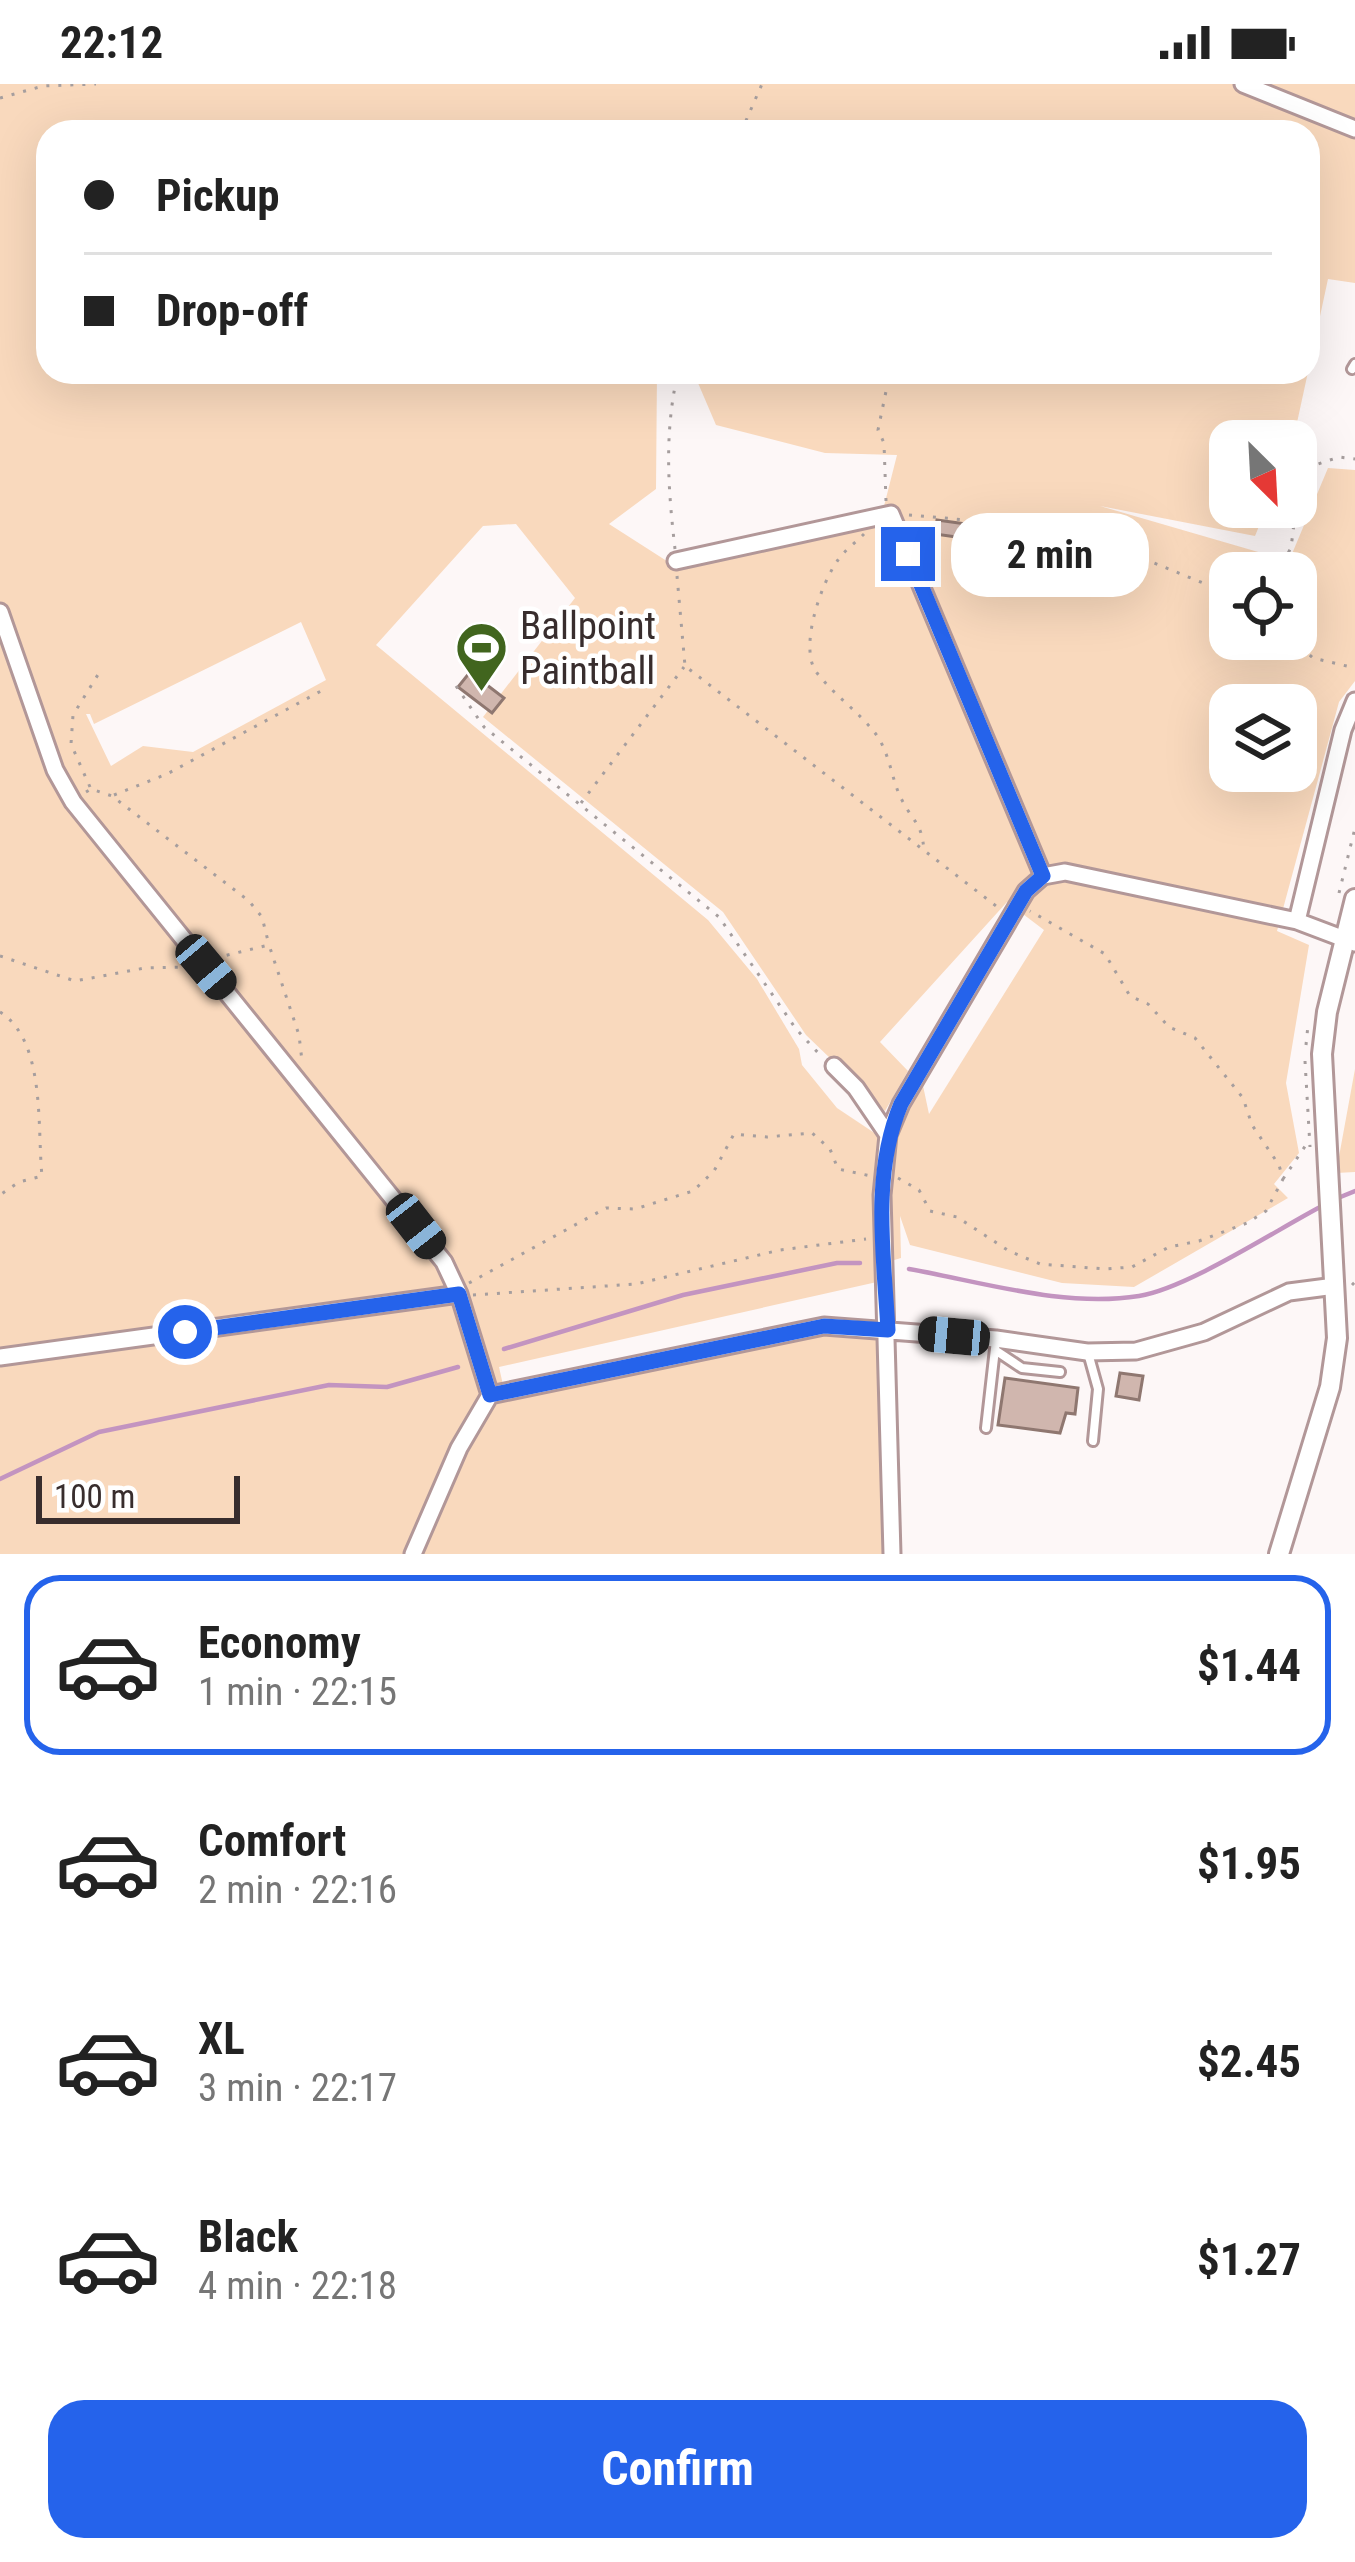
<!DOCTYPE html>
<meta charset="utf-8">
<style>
:root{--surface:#fff;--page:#f6f6f6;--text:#222;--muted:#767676;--line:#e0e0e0;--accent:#2563eb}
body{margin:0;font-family:"Roboto Condensed",sans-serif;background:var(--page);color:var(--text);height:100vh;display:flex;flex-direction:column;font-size:45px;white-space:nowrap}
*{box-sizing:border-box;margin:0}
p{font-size:39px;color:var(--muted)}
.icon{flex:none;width:66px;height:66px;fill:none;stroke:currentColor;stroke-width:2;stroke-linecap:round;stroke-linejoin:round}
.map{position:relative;height:1470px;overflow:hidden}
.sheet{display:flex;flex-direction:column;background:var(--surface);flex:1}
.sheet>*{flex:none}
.banner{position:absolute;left:36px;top:36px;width:1284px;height:264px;border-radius:36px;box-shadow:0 12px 48px #0002;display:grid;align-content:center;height:264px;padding:0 48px;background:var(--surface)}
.needle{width:78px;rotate:156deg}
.tools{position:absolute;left:1209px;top:336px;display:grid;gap:24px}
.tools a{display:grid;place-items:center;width:108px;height:108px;border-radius:24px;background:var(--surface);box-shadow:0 12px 48px #0002;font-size:60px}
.scale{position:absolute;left:36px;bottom:30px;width:204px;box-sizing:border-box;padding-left:12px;border:6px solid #382d2d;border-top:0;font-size:33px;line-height:42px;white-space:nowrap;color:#382d2d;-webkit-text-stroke:9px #fff;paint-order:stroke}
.end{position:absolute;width:54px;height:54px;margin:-27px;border:15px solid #2563eb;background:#fff;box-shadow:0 0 0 6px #fff}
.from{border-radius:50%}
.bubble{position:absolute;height:84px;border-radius:36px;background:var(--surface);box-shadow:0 12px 48px #0002;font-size:39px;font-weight:700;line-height:84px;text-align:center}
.car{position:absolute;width:36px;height:72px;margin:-36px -18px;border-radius:15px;box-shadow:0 0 9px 3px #0007;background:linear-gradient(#222 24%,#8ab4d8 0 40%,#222 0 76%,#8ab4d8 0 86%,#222 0)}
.banner b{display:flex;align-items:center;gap:42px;height:114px;font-size:45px}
.banner b+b{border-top:3px solid var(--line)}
.banner i{width:30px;height:30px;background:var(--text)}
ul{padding:21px 0 0;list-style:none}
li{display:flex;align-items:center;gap:36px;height:180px;margin:0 24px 18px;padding:0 24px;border:6px solid transparent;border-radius:36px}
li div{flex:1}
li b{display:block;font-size:45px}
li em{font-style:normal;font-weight:700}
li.active{border-color:var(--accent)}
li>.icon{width:108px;height:108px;stroke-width:1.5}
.primary-button{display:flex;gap:24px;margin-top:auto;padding:24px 48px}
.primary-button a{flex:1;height:138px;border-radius:36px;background:var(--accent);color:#fff;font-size:48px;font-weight:700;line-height:138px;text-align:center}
.status{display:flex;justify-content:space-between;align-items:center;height:84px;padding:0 60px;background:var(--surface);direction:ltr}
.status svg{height:33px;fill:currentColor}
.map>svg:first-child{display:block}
.green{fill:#f9d9bd;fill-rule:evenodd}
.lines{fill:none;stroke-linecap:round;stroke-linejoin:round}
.stream{stroke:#c394c0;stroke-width:4.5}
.building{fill:#d0b6ae;stroke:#8f7770;stroke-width:3}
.service-casing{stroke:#b29798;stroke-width:14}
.minor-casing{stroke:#b29798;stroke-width:21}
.tertiary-casing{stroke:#b29798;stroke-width:24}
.path{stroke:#a69e9e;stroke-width:3;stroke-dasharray:3 9;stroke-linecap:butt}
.service{stroke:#fff;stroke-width:8}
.minor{stroke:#fff;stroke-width:15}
.tertiary{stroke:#fff;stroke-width:18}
.route{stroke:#2563eb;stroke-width:15}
.labels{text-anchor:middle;stroke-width:9;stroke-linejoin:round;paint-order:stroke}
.poi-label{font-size:39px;fill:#382d2d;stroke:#fff;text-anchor:start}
</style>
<div class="status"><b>22:12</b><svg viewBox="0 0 49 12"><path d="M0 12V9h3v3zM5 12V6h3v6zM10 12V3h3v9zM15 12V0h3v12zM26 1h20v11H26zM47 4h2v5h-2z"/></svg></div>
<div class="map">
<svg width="1355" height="1470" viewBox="0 0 1355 1470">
<rect width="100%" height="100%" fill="#fdf7f7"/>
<path class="green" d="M0,0H1355V199L1328,195L1308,288V48H48V288H657L656,405L609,440L673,481L881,434L897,371L825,369L716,341L698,299L701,288H1308L1293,357H1230V423H1267L1255,452L1100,422L1289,477L1328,384L1355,386V597L1339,618L1277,847L1309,861L1286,999L1299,1069L1274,1100L1288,1114L1134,1203L1062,1199L910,1161L900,1132L901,1174L891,1177V1085L900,1042L922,997L929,1030L1044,846L1007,818L880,958L908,987L885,1027L806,951L723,828L483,633L575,514L516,440L483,442L376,561L708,836L757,895L799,965L802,981L837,1024L879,1052L877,1198L499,1283L503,1301L780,1247L888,1248L894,1470H0ZM1230,489H1296V555H1230ZM301,538L326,596L193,668L143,662L111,682L86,630H90L94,640ZM1230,621H1296V687H1230Z
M1355,985V1088L1336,1089Z"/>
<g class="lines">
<path class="stream" d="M1338,1114L1355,1107
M909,1185C983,1198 1064,1224 1139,1212C1188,1204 1276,1146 1322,1122
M504,1265L683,1211L837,1179H860
M0,1395L99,1348L329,1301L387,1303L458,1283"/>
</g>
<path class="building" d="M937,436L988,443L985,457L935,450Z
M470,588L504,614L492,629L458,603Z
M1120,1289L1143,1292L1139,1316L1116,1312Z
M1005,1294L1078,1304L1075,1330L1066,1329L1060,1349L998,1341Z"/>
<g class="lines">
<defs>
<path id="service" d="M1352,285L1355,280
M995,1266L1022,1284L1060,1288
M1088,1269L1098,1305L1093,1357
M986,1344L996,1256"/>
<path id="minor" d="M1243,0L1355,45
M676,477L891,430L1043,792
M0,528L55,686L73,718L444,1178L459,1210L490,1311
M1297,837L1343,646L1355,617
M834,982L856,1004L888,1051
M0,1273L459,1210
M413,1470L459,1364L490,1311L824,1242L996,1255L1087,1268L1136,1267L1204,1248L1289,1208L1335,1202
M892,1470L882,1111L888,1051L901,1020L1026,807L1043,792L1065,788L1297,837L1355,859"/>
<path id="tertiary" d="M1279,1470L1330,1303L1337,1254L1322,970L1327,928L1355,815"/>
</defs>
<use href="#service" class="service-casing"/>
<use href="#minor" class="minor-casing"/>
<use href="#tertiary" class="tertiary-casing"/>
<path class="path" d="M0,14L43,2L96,0
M741,48L762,0
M886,417L884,359L878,346L890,288
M1296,422L1318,380L1339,373L1355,375
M909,431L990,438L1093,454L1230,510
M864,450C856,458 845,466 838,476C821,499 798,565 817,589C834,611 859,628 875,649C891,670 891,697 903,718C915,740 922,740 924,767
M675,465C668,404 664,349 678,288
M1276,489L1291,464L1296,423
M677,492L685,582L1000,825
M1292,555L1313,574L1355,584
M456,602L484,643L719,833L796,945L822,973
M90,703L71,660L73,631L99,589
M86,708L91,705L112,712L249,817L262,833L269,861
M114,711L167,690L321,607
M581,719L684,583
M1339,809L1355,744
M0,872L75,897L145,884L184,883
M215,874L269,861L299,951L302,977
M0,928C46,957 37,1043 42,1092L19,1098L0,1111
M1306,961L1308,941
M1305,977L1310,1063
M898,1094L919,1106L930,1127L957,1133L1009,1167L1040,1180L1105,1185L1132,1183L1169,1163L1199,1157L1247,1139L1266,1127L1283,1095L1279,1081L1252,1041L1243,1014L1195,954L1169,943L1148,920L1130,912L1105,870L1030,827
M1283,1095L1308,1058
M469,1199L606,1124L635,1125L693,1107L714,1087L734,1050L767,1053L812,1049L830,1065L838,1085L871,1092
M1352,1201L1355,1198
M473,1211L636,1200L780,1166L866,1155"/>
<use href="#service" class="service"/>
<use href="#minor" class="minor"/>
<use href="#tertiary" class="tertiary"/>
</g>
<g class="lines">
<path class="route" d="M185,1248L459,1210L490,1311L824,1242L888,1246C884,1172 871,1091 901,1020L1026,807L1043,792L908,470"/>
</g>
<defs>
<symbol id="stadium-pin" viewBox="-11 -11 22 30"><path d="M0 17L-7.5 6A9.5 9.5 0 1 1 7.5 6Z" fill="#41651e" stroke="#fff"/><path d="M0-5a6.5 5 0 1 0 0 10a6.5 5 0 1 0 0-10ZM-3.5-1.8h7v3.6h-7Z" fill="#fff"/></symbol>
</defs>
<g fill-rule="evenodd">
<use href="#stadium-pin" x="452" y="534" width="59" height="81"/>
</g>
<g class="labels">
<g class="poi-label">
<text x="520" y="555">Ballpoint<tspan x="520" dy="45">Paintball</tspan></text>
</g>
</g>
</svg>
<div class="tools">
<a><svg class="needle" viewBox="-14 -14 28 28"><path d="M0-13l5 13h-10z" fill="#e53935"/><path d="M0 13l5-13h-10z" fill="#767676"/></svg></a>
<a><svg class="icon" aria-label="locate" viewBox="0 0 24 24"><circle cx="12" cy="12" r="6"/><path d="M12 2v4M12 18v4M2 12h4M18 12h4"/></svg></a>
<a><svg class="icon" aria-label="layers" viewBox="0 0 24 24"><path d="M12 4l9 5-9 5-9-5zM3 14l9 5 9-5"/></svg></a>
</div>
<div class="scale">100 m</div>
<i class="end from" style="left:185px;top:1248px"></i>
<i class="end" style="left:908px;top:470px"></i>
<div class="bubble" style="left:951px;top:429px;width:198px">2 min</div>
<i class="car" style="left:206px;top:883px;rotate:140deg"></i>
<i class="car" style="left:416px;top:1142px;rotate:142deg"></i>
<i class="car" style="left:954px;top:1252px;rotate:275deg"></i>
<div class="banner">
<b><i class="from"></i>Pickup</b>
<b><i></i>Drop-off</b>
</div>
</div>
<section class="sheet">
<ul>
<li class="active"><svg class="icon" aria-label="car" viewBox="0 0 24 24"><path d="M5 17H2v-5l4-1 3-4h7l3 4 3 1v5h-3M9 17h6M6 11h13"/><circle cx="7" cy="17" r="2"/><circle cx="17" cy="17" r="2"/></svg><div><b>Economy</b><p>1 min · 22:15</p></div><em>$1.44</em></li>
<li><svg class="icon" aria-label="car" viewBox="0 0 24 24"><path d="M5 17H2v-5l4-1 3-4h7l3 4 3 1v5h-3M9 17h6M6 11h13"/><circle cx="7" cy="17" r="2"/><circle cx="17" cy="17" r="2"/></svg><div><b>Comfort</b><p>2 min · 22:16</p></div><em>$1.95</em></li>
<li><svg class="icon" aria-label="car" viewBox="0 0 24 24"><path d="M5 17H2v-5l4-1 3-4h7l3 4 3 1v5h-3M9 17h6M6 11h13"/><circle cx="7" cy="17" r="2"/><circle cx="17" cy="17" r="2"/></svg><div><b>XL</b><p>3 min · 22:17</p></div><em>$2.45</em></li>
<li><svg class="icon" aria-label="car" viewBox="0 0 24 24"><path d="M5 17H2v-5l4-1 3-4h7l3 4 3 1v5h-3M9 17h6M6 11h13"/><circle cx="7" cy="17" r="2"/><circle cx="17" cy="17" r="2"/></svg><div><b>Black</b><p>4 min · 22:18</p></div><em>$1.27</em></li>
</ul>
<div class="primary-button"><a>Confirm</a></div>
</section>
